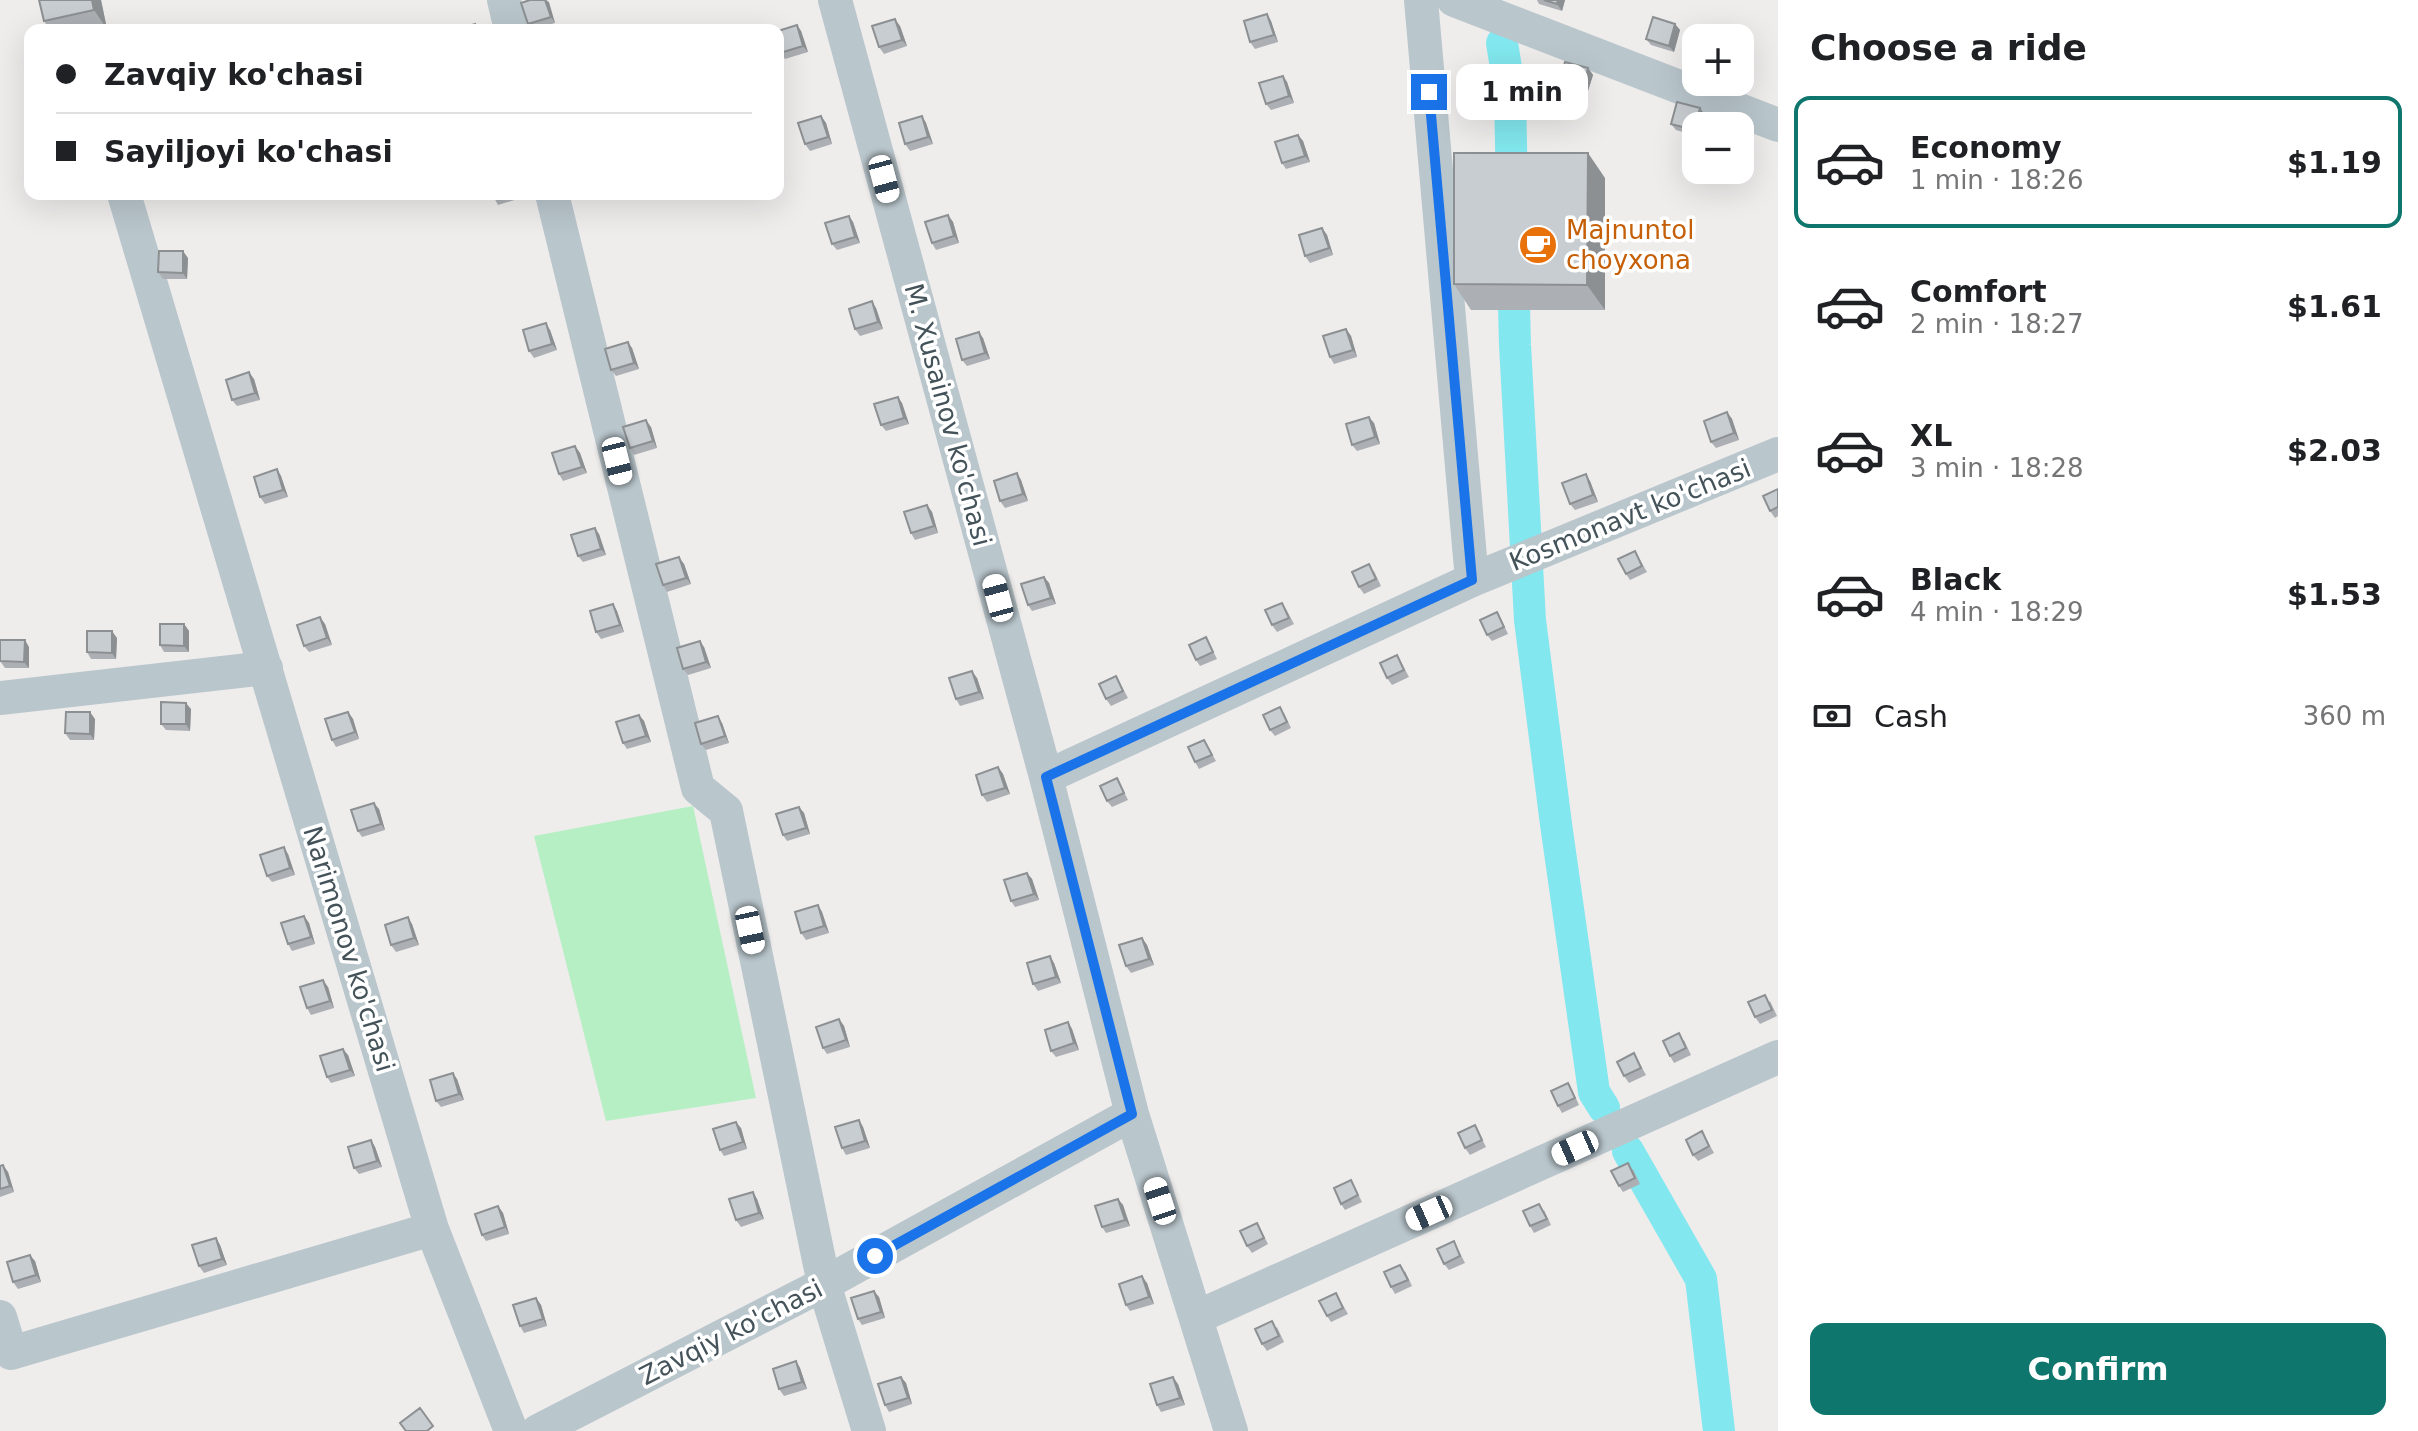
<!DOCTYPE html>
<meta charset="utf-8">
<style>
:root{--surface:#fff;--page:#f6f6f6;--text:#202124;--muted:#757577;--line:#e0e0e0;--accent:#0f766e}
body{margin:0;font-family:"DejaVu Sans",sans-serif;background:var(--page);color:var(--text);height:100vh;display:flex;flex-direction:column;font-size:30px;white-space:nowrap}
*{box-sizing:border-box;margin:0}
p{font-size:26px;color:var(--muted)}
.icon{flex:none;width:44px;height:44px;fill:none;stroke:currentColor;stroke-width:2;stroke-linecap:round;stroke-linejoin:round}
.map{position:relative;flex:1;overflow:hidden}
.panel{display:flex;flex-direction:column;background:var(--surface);width:640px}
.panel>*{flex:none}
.hud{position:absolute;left:24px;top:24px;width:760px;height:176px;border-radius:16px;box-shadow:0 8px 32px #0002;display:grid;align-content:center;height:176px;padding:0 32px;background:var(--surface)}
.tools{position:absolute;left:1682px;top:24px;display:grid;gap:16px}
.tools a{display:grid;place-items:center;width:72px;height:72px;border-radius:16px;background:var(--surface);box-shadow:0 8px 32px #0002;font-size:40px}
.end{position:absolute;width:36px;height:36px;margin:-18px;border:10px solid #1a73e8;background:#fff;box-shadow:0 0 0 4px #fff}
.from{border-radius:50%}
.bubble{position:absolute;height:56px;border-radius:16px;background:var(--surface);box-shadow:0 8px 32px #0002;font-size:26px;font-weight:800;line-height:56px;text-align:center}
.car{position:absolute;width:24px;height:48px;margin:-24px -12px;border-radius:10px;box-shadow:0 0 6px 2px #0007;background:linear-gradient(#fff 24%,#345 0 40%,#fff 0 76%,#345 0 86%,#fff 0)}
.hud b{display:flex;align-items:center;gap:28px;height:76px;font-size:30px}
.hud b+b{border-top:2px solid var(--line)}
.hud i{width:20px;height:20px;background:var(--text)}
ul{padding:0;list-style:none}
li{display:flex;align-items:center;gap:24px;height:132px;margin:0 16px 12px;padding:0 16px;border:4px solid transparent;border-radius:16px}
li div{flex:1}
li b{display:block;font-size:30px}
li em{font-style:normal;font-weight:800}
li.active{border-color:var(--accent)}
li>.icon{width:72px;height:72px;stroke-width:1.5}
h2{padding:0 32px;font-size:36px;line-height:96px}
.pay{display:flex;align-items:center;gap:20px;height:88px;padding:0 32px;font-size:30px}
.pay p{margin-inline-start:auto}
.button{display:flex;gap:16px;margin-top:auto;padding:16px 32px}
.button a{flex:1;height:92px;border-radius:16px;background:var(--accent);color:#fff;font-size:32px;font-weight:800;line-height:92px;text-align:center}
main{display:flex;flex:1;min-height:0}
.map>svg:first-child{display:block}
.green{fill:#b7efc5}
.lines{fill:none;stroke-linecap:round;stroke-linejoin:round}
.canal{stroke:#82e7ee;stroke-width:32}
.minor{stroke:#b9c6cc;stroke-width:34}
.wall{fill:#acb0b4}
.shaded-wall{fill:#8c9092}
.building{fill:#c8cdd1;stroke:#8c9092;stroke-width:2}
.route{stroke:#1a73e8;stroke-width:10}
.labels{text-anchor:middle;stroke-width:7;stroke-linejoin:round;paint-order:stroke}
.food-label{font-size:26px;fill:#c56008;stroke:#fff;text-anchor:start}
.street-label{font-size:26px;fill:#44535a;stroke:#fff}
</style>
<main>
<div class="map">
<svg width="1778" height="1431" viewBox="0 0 1778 1431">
<rect width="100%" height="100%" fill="#efecec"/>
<path class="green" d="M693,806L756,1098L606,1121L534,836Z"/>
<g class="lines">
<path class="canal" d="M1502,43L1510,92L1512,195
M1513,266L1515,345L1530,620L1556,824L1594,1092L1604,1108
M1628,1151L1701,1279L1719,1431"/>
<path class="minor" d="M504,0L511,30
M835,0L1046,777L1132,1114L1231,1431
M1421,0L1472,580
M1454,0L1778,125
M124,194L432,1229L511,1431
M552,194L698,788L726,811L824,1284L869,1431
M0,698L266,668
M1046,777L1472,580L1778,454
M0,1317L11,1353L432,1229
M1197,1317L1778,1057
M538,1431L824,1284L1132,1114"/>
</g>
<path class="wall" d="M101,0L107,29L102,30H50L44,21Z
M530,0H547L555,23L532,30L528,24Z
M1537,0H1565L1562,11L1539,4Z
M1267,14L1271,21L1278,42L1255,49L1250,42Z
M1675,24L1680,30L1674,52L1651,45L1646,39Z
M797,25L801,31L808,52L785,59L780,53Z
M900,26L907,46L884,54L879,47Z
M1588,68L1593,75L1586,97L1564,90L1559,84Z
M1283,76L1287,82L1294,103L1271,110L1266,104Z
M1700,108L1705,115L1696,126V136L1676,130L1671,124Z
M821,116L826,123L832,144L810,151L805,144Z
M922,116L926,123L933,144L910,151L905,144Z
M1298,135L1303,141L1310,162L1286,169L1282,163Z
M1605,178V310H1471L1454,284Z
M492,194H519L521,198L498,205Z
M948,215L953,222L959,243L936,250L932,243Z
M849,216L853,222L860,243L837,250L832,244Z
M1322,228L1327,235L1333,255L1310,263L1305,256Z
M188,258L187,279H163L158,272Z
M876,308L883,329L860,336L855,329Z
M1346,329L1351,336L1357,357L1334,364L1330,357Z
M550,330L557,350L534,358L529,351Z
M983,338L990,359L967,366L962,360Z
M632,348L639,369L616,376L611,370Z
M254,379L260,400L237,406L232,400Z
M902,403L909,424L886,431L881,425Z
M1727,412L1732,419L1739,440L1716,448L1711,442Z
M1374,423L1380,444L1357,451L1352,445Z
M651,427L657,448L634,455L630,448Z
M575,446L580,453L587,473L563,481L559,474Z
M277,469L281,476L288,497L265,504L260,497Z
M1017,473L1021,480L1028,501L1005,508L1000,501Z
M1590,481L1598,502L1575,510L1570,504Z
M1778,489V516L1775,518L1770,511Z
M927,505L932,512L938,533L915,540L911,533Z
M599,534L606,555L583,562L578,556Z
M1635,551L1647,572L1630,580L1626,574Z
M684,564L691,584L667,592L663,585Z
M1374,571L1381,586L1364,594L1359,587Z
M1044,577L1049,583L1056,604L1032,611L1028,605Z
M613,604L617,611L624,632L601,639L596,632Z
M1286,609L1294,624L1277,632L1272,625Z
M1501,619L1508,634L1492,641L1487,635Z
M184,624L189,631V652H164L160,645Z
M325,624L332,645L309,652L304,646Z
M1206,637L1217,659L1200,666L1196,660Z
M117,638L116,659H91L87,652Z
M29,647V668H5L0,661Z
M704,647L711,668L688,675L683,669Z
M1401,662L1409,677L1392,685L1387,678Z
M977,678L984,699L960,706L956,699Z
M1120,683L1128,698L1111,706L1106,699Z
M191,709L190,731L166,730L161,724Z
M348,712L353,719L359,739L336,747L332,740Z
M1284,713L1291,728L1275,736L1270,730Z
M639,715L644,721L651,742L627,749L623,743Z
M95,719L94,740H70L65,733Z
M722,723L729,743L706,750L701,744Z
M1204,740L1216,761L1199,769L1195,762Z
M998,767L1003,774L1010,794L987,802L982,795Z
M1117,778L1128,800L1112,807L1107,801Z
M799,807L804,813L810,834L787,841L783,835Z
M379,809L385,830L362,837L358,831Z
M288,854L295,875L272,882L267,876Z
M1027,873L1032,879L1039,900L1015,907L1011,901Z
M818,905L822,912L829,933L806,940L801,933Z
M304,916L309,923L315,944L292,951L288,944Z
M412,924L419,945L396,952L391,945Z
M1142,938L1147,945L1154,965L1131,973L1126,966Z
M1054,963L1061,983L1038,991L1033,984Z
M328,987L334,1008L311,1015L307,1008Z
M1770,1001L1777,1016L1760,1024L1755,1017Z
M839,1019L844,1026L850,1047L827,1054L823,1048Z
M1068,1022L1072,1029L1079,1050L1056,1057L1051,1051Z
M1684,1040L1691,1055L1674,1063L1670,1056Z
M1634,1053L1646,1075L1629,1083L1624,1076Z
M348,1055L355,1076L331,1083L327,1077Z
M457,1079L464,1100L441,1107L436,1101Z
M1572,1090L1579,1105L1562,1113L1558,1106Z
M859,1120L863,1127L870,1148L846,1155L842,1148Z
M1475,1125L1486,1147L1470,1155L1465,1148Z
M741,1128L747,1149L724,1156L720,1150Z
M1702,1131L1714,1153L1698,1161L1693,1155Z
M371,1140L375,1147L382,1167L359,1174L354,1168Z
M0,1166L8,1172L14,1192L0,1197Z
M1633,1169L1640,1184L1623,1192L1619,1186Z
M1351,1180L1362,1202L1345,1210L1341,1204Z
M753,1192L757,1199L764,1219L741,1227L736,1220Z
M1118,1199L1123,1205L1130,1226L1106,1233L1102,1227Z
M498,1206L503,1213L509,1234L486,1241L482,1235Z
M1544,1210L1551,1225L1534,1233L1530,1226Z
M1257,1223L1268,1244L1252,1253L1247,1246Z
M216,1238L220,1245L227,1265L204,1273L199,1266Z
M1454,1241L1465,1263L1449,1270L1444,1264Z
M35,1261L41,1282L18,1289L13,1282Z
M1405,1271L1412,1286L1395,1294L1391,1287Z
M1147,1283L1154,1304L1130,1311L1126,1305Z
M1336,1293L1348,1314L1331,1322L1327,1316Z
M879,1297L885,1318L862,1325L858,1319Z
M536,1298L541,1305L547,1326L524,1333L520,1326Z
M1277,1327L1284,1342L1267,1351L1262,1344Z
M796,1361L800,1368L807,1389L784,1396L779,1389Z
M901,1377L906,1383L912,1404L889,1412L885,1405Z
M1178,1384L1185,1405L1161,1412L1157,1405Z"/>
<path class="shaded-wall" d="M92,0H101L107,29L94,10Z
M545,0L549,2L555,23L551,17Z
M1558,0H1565L1562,11L1557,4Z
M1267,14L1271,21L1278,42L1274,35Z
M895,19L900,26L907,46L902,40Z
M1675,24L1680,30L1674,52L1669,46Z
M797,25L801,31L808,52L803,46Z
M1747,51L1752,57L1746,79L1741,73Z
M1588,68L1593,75L1586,97L1582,91Z
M1283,76L1287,82L1294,103L1289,96Z
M1700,108L1705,115L1702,126H1696V133L1694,130Z
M821,116L826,123L832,144L828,137Z
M922,116L926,123L933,144L928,137Z
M1298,135L1303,141L1310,162L1305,156Z
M1588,153L1605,178V310L1587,285Z
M948,215L953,222L959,243L954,236Z
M849,216L853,222L860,243L855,237Z
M1322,228L1327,235L1333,255L1329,248Z
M183,251L188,258L187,279L183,273Z
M872,301L876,308L883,329L878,322Z
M546,323L550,330L557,350L552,344Z
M1346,329L1351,336L1357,357L1353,350Z
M979,332L983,338L990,359L985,353Z
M628,342L632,348L639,369L634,363Z
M249,372L254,379L260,400L255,393Z
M898,397L902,403L909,424L904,418Z
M1727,412L1732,419L1739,440L1734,433Z
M1369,417L1374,423L1380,444L1375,437Z
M646,420L651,427L657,448L653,441Z
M575,446L580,453L587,473L582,467Z
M277,469L281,476L288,497L283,490Z
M1017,473L1021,480L1028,501L1023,494Z
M1586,474L1590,481L1598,502L1593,495Z
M927,505L932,512L938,533L934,526Z
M595,528L599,534L606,555L601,549Z
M679,557L684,564L691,584L686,578Z
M1044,577L1049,583L1056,604L1051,598Z
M613,604L617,611L624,632L620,625Z
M320,617L325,624L332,645L327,638Z
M184,624L189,631V652L184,646Z
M112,631L117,638L116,659L112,653Z
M25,640L29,647V668L24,662Z
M700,641L704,647L711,668L706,662Z
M972,671L977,678L984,699L979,692Z
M186,703L191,709L190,731L186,724Z
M90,712L95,719L94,740L90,734Z
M348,712L353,719L359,739L355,732Z
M639,715L644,721L651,742L646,736Z
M718,716L722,723L729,743L725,736Z
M998,767L1003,774L1010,794L1005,788Z
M374,803L379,809L385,830L381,824Z
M799,807L804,813L810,834L806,828Z
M284,847L288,854L295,875L290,868Z
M1027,873L1032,879L1039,900L1034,894Z
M818,905L822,912L829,933L824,926Z
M304,916L309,923L315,944L311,937Z
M408,917L412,924L419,945L414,938Z
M1142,938L1147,945L1154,965L1149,959Z
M1050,956L1054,963L1061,983L1056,977Z
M323,980L328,987L334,1008L330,1001Z
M839,1019L844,1026L850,1047L846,1040Z
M1068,1022L1072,1029L1079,1050L1074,1043Z
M343,1049L348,1055L355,1076L350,1070Z
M453,1073L457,1079L464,1100L459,1094Z
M859,1120L863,1127L870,1148L865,1141Z
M736,1122L741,1128L747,1149L743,1142Z
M371,1140L375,1147L382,1167L377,1161Z
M3,1165L8,1172L14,1192L10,1186Z
M753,1192L757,1199L764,1219L759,1213Z
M1118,1199L1123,1205L1130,1226L1125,1220Z
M498,1206L503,1213L509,1234L505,1227Z
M216,1238L220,1245L227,1265L222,1259Z
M30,1255L35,1261L41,1282L36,1275Z
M1142,1276L1147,1283L1154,1304L1149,1297Z
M874,1291L879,1297L885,1318L881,1312Z
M536,1298L541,1305L547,1326L543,1319Z
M796,1361L800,1368L807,1389L802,1382Z
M901,1377L906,1383L912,1404L908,1398Z
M1173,1377L1178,1384L1185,1405L1180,1398Z"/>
<path class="building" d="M39,0H92L94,10L44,21Z
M530,0H545L551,17L528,24L521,3Z
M1544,0H1558L1557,4Z
M1267,14L1274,35L1250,42L1244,21Z
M1653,17L1675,24L1669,46L1646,39Z
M895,19L902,40L879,47L872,26Z
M475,24L476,30H456Z
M797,25L803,46L780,53L778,46V31Z
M1740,49L1747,51L1741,73L1740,72Z
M1565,62L1588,68L1582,91L1559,84Z
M1283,76L1289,96L1266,104L1259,83Z
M1677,102L1700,108L1694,130L1671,124Z
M821,116L828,137L805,144L798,123Z
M922,116L928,137L905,144L899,123Z
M1298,135L1305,156L1282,163L1275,142Z
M1454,153H1588L1587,285L1454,284Z
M492,194H507L493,198Z
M948,215L954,236L932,243L925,222Z
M849,216L855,237L832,244L825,223Z
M1322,228L1329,248L1305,256L1299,235Z
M159,251H183V273L158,272Z
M872,301L878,322L855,329L849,309Z
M546,323L552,344L529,351L523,330Z
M1346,329L1353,350L1330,357L1323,336Z
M979,332L985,353L962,360L956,339Z
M628,342L634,363L611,370L605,349Z
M249,372L255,393L232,400L226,380Z
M898,397L904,418L881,425L874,404Z
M1727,412L1734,433L1711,442L1704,421Z
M1369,417L1375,437L1352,445L1346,424Z
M646,420L653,441L630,448L623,427Z
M575,446L582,467L559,474L552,453Z
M277,469L283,490L260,497L254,477Z
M1017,473L1023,494L1000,501L994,481Z
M1586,474L1593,495L1570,504L1562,483Z
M1778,489V507L1770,511L1763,496Z
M927,505L934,526L911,533L904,512Z
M595,528L601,549L578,556L571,535Z
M1635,551L1642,566L1626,574L1618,559Z
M679,557L686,578L663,585L656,564Z
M1369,564L1376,579L1359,587L1352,572Z
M1044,577L1051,598L1028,605L1021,584Z
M1282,603L1289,618L1272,625L1265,610Z
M613,604L620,625L596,632L590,611Z
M1497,612L1504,627L1487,635L1480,620Z
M320,617L327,638L304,646L297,625Z
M160,624H184V646L160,645Z
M87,631H112V653L87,652Z
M1206,637L1213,652L1196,660L1189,645Z
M0,640H25L24,662L0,661Z
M700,641L706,662L683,669L677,648Z
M1397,655L1404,670L1387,678L1380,663Z
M972,671L979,692L956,699L949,678Z
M1116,676L1123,691L1106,699L1099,684Z
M161,702L186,703V724H161Z
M1280,707L1287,722L1270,730L1263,715Z
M66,712H90V734L65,733Z
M348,712L355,732L332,740L325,719Z
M639,715L646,736L623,743L616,722Z
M718,716L725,736L701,744L695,723Z
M1204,740L1212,755L1195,762L1188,747Z
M998,767L1005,788L982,795L976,775Z
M1117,778L1124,793L1107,801L1100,786Z
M374,803L381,824L358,831L351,810Z
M799,807L806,828L783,835L776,814Z
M284,847L290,868L267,876L260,855Z
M1027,873L1034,894L1011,901L1004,880Z
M818,905L824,926L801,933L795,912Z
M304,916L311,937L288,944L281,923Z
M408,917L414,938L391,945L385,925Z
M1142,938L1149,959L1126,966L1119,945Z
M1050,956L1056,977L1033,984L1027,963Z
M323,980L330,1001L307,1008L300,987Z
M1765,995L1772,1010L1755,1017L1748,1002Z
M839,1019L846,1040L823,1048L816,1027Z
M1068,1022L1074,1043L1051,1051L1045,1030Z
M1679,1033L1686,1048L1670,1056L1663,1041Z
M343,1049L350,1070L327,1077L320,1056Z
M1634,1053L1641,1068L1624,1076L1617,1062Z
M453,1073L459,1094L436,1101L430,1080Z
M1568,1083L1575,1098L1558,1106L1551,1091Z
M859,1120L865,1141L842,1148L835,1127Z
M736,1122L743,1142L720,1150L713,1129Z
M1475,1125L1482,1140L1465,1148L1458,1133Z
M1702,1131L1709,1146L1693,1155L1686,1140Z
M371,1140L377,1161L354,1168L348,1147Z
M1628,1163L1635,1178L1619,1186L1611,1171Z
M3,1165L10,1186L0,1189V1166Z
M1351,1180L1358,1195L1341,1204L1334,1188Z
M753,1192L759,1213L736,1220L729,1199Z
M1118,1199L1125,1220L1102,1227L1095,1206Z
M1539,1204L1547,1219L1530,1226L1523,1211Z
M498,1206L505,1227L482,1235L475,1214Z
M1257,1223L1264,1238L1247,1246L1240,1231Z
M216,1238L222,1259L199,1266L192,1245Z
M1454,1241L1460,1256L1444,1264L1437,1249Z
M30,1255L36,1275L13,1282L7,1262Z
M1400,1265L1408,1280L1391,1287L1384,1272Z
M1142,1276L1149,1297L1126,1305L1119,1284Z
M874,1291L881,1312L858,1319L851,1298Z
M1336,1293L1343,1308L1327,1316L1319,1301Z
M536,1298L543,1319L520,1326L513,1305Z
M1272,1321L1279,1336L1262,1344L1255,1329Z
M796,1361L802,1382L779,1389L773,1369Z
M901,1377L908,1398L885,1405L878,1384Z
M1173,1377L1180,1398L1157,1405L1150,1384Z
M420,1408L433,1426L427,1431H406L400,1423Z"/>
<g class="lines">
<path class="route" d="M875,1256L1132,1114L1046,777L1472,580L1429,92"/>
</g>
<defs>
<symbol id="cafe-disc" viewBox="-11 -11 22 22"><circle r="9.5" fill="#e8710a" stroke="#fff"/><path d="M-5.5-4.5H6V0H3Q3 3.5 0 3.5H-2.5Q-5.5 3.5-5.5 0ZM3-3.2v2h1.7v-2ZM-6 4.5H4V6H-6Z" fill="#fff"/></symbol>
</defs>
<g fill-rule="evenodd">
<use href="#cafe-disc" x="1516" y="223" width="44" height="44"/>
</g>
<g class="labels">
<g class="food-label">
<text x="1566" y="239">Majnuntol<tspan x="1566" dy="30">choyxona</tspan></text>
</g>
<g class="street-label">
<text transform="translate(948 415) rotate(75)" y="9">M. Xusainov ko'chasi</text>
<text transform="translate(1630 515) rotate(-22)" y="9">Kosmonavt ko'chasi</text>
<text transform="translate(349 949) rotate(73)" y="9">Narimonov ko'chasi</text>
<text transform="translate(731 1332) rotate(-27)" y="9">Zavqiy ko'chasi</text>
</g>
</g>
</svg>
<div class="tools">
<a>+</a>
<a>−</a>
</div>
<i class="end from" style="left:875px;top:1256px"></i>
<i class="end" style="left:1429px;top:92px"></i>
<div class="bubble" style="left:1456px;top:64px;width:132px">1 min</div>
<i class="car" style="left:884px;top:179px;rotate:165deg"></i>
<i class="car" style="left:617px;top:461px;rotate:166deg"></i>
<i class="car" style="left:998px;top:598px;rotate:345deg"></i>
<i class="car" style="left:750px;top:930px;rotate:168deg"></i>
<i class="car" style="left:1575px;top:1148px;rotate:246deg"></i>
<i class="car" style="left:1160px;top:1201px;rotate:342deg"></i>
<i class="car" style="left:1429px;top:1213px;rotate:246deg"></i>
<div class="hud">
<b><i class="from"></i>Zavqiy ko'chasi</b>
<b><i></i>Sayiljoyi ko'chasi</b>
</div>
</div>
<section class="panel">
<h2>Choose a ride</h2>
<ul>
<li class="active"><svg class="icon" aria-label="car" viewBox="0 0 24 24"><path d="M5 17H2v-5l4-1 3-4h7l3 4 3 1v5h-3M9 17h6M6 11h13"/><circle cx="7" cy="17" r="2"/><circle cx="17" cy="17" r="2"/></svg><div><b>Economy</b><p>1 min · 18:26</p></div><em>$1.19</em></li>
<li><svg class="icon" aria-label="car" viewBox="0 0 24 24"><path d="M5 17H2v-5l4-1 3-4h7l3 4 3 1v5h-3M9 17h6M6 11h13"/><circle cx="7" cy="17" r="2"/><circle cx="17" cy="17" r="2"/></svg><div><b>Comfort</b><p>2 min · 18:27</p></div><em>$1.61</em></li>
<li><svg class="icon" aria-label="car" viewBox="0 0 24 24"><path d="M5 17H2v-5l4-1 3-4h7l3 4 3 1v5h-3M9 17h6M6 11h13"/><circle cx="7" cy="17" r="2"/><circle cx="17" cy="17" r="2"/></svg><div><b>XL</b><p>3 min · 18:28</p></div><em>$2.03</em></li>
<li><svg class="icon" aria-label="car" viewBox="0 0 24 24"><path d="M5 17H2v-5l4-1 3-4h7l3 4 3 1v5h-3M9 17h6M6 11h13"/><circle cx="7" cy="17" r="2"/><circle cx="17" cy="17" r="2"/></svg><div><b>Black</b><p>4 min · 18:29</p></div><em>$1.53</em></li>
</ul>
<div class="pay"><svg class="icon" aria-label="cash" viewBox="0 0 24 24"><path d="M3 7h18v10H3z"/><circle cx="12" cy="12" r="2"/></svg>Cash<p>360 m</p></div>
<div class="button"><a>Confirm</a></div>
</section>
</main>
